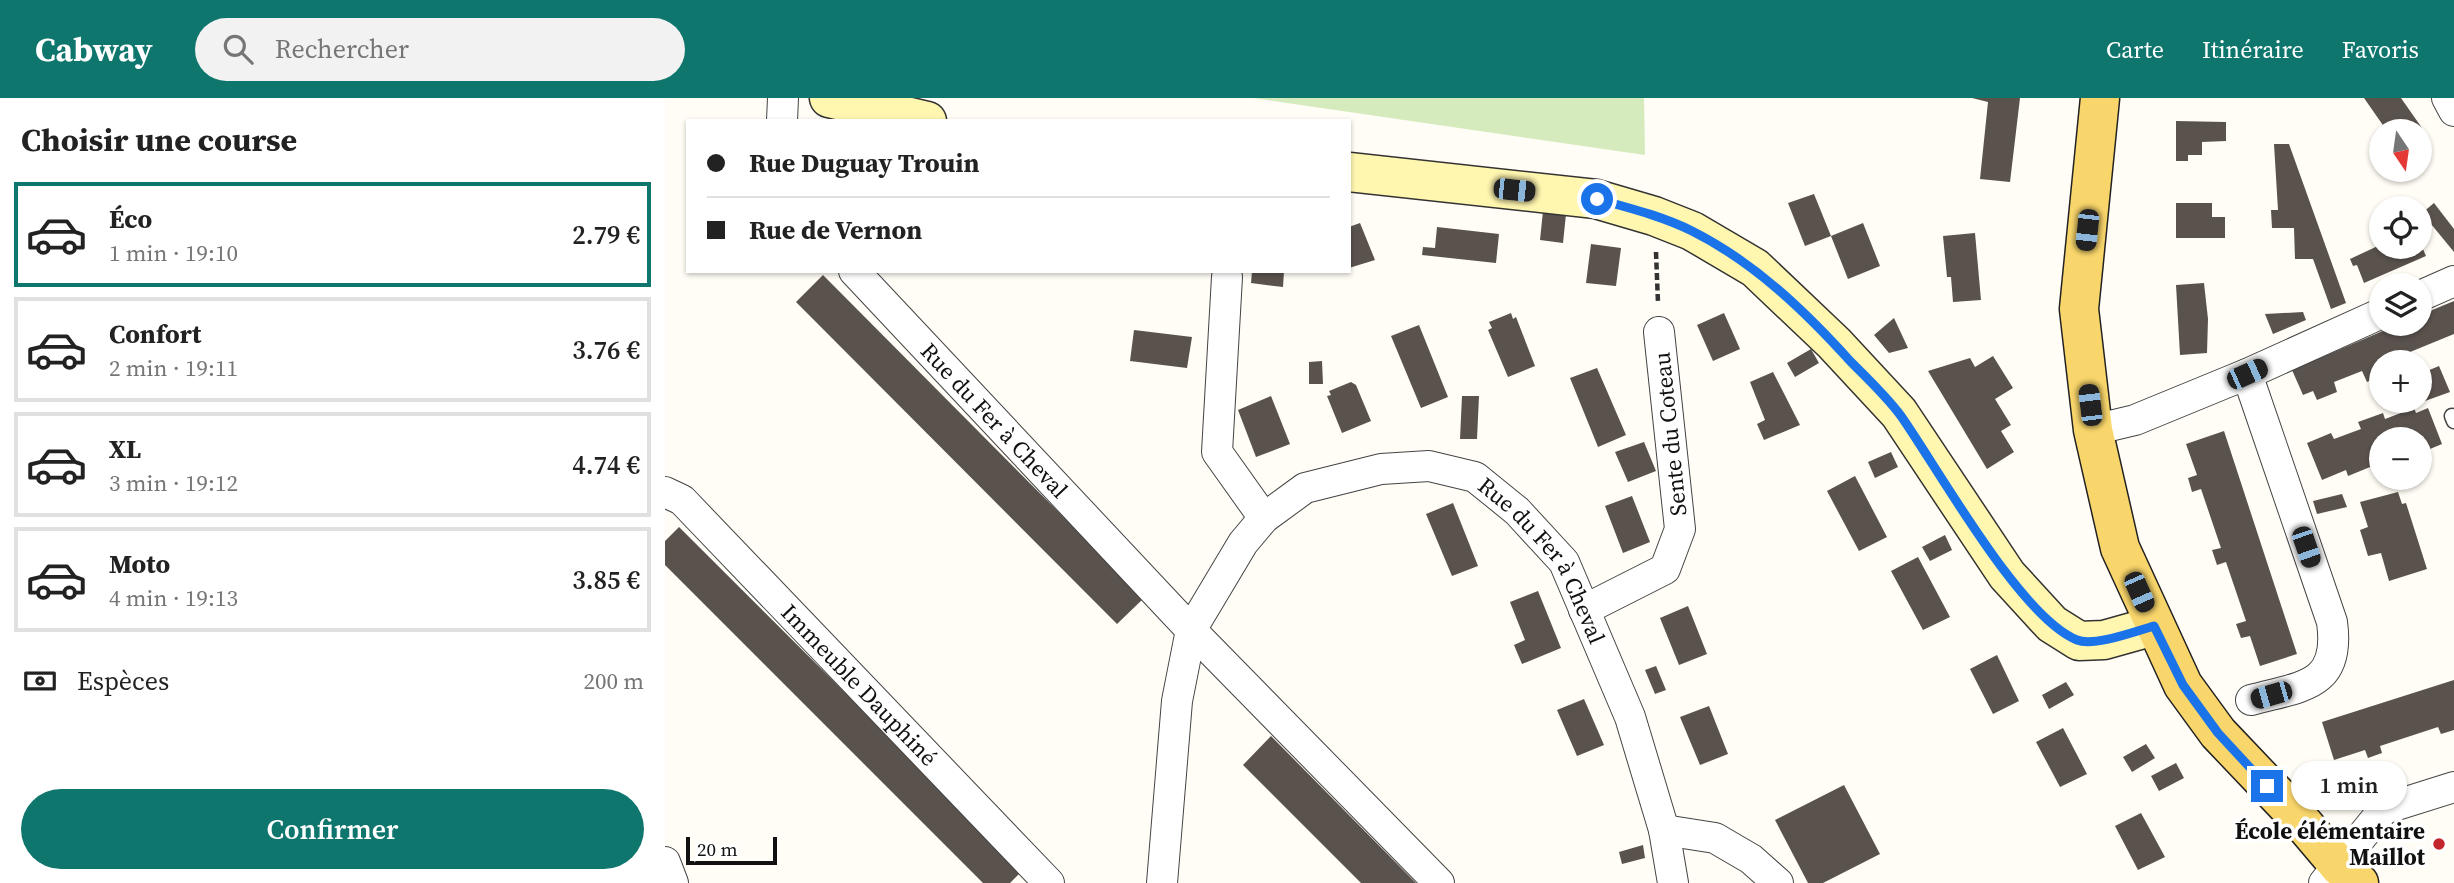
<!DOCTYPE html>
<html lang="fr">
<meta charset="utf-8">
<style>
:root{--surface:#fff;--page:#f2f2f2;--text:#222;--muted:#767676;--line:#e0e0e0;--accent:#0f766e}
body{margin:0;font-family:"Source Serif 4",serif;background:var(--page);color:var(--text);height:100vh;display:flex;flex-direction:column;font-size:26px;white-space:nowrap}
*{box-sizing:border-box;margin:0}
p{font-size:23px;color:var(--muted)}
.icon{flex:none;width:38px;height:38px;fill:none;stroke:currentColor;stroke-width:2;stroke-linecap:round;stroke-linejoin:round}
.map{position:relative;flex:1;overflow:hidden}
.details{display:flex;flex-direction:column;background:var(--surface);width:665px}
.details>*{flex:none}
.guide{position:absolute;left:21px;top:21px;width:665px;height:154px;border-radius:0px;box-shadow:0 2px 5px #0004;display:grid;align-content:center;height:154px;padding:0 21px;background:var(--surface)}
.needle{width:46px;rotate:167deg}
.fabs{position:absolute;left:1704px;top:21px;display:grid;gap:14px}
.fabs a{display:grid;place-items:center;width:63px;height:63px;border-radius:50%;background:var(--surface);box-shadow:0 2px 5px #0004;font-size:35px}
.scale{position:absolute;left:21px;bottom:18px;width:91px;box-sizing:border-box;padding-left:7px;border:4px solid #111;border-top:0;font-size:19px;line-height:24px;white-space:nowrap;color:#111;-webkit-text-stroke:5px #fff;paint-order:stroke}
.end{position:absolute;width:32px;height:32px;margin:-16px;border:9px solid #1a73e8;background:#fff;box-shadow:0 0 0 4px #fff}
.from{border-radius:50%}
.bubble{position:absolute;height:49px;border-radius:24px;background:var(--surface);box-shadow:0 2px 5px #0004;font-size:23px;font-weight:600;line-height:49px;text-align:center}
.car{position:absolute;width:21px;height:42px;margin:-21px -10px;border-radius:9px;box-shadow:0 0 5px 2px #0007;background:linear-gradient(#222 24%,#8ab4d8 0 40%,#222 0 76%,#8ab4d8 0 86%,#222 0)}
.guide b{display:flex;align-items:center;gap:24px;height:66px;font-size:26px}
.guide b+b{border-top:2px solid var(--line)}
.guide i{width:18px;height:18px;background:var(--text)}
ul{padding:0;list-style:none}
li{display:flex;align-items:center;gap:21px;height:105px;margin:0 14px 10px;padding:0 7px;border:4px solid var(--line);border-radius:0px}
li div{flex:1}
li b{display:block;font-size:26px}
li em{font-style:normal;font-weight:600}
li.selected{border-color:var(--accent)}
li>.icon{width:63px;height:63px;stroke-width:1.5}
h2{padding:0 21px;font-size:32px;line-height:84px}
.pay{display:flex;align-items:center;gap:18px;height:77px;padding:0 21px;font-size:26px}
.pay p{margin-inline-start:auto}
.primary-button{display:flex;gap:14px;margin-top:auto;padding:14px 21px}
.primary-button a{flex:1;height:80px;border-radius:42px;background:var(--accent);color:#fff;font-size:28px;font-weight:600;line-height:80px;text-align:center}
header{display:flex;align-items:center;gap:42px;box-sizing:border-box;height:98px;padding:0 35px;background:var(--accent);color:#fff}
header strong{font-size:33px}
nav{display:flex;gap:38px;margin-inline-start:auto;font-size:24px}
.search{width:490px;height:63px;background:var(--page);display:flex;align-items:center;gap:18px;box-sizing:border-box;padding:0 24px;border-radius:38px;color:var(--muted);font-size:26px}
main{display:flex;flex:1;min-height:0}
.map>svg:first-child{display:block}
.green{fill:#d5ebbd}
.building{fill:#5a524d}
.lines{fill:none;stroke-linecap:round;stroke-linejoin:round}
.lane-casing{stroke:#444;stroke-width:17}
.street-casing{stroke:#444;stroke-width:32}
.secondary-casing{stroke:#333;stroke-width:41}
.primary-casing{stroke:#222;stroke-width:41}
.path{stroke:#333;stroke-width:4.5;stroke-dasharray:7 3.5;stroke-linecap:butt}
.lane{stroke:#fff;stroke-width:14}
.street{stroke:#fff;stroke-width:30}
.secondary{stroke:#fff6b0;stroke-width:38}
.primary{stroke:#f9d66b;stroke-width:38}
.route{stroke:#1a73e8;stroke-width:9}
.poi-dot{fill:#c4262e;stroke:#fff;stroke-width:2.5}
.labels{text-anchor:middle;stroke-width:7;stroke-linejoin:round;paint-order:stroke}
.street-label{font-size:23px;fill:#111;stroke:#fff}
.poi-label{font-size:23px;font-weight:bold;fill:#111;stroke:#fff;text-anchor:end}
</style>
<header>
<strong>Cabway</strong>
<div class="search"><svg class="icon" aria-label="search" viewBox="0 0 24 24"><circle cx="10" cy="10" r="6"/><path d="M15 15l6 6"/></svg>Rechercher</div>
<nav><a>Carte</a><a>Itinéraire</a><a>Favoris</a></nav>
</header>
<main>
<section class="details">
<h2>Choisir une course</h2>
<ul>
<li class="selected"><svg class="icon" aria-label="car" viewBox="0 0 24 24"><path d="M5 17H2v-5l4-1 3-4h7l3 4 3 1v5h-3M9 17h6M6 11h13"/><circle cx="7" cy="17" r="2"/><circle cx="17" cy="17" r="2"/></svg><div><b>Éco</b><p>1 min · 19:10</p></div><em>2.79 €</em></li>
<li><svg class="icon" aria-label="car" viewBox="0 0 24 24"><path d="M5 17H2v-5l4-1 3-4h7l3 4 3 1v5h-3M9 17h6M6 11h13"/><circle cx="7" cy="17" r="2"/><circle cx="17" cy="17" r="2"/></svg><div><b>Confort</b><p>2 min · 19:11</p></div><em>3.76 €</em></li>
<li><svg class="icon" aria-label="car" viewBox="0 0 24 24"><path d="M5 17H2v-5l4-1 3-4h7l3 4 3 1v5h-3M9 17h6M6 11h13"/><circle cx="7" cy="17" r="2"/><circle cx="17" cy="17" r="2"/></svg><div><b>XL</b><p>3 min · 19:12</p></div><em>4.74 €</em></li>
<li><svg class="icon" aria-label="car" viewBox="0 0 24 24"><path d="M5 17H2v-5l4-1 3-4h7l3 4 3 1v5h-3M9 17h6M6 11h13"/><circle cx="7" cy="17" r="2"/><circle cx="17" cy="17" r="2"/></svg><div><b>Moto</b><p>4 min · 19:13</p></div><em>3.85 €</em></li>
</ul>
<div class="pay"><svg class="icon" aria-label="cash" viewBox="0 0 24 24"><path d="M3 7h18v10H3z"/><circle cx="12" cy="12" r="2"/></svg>Espèces<p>200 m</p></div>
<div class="primary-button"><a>Confirmer</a></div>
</section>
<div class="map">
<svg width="1789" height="785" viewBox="0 0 1789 785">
<rect width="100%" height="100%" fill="#fffdf5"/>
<path class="green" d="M588,0H979L980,57Z"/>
<path class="building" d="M1307,0H1355L1345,84L1315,81L1323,4Z
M1699,0H1736L1764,40L1755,46V33H1722Z
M1511,23L1561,24V43L1537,44V57H1523V63H1511Z
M1609,46H1624L1681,205L1666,211L1648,161H1630L1629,130H1607L1606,112H1613Z
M1149,96L1166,138L1140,148L1123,105Z
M1511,105H1547V119H1560V140H1511Z
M1769,105L1789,131V154L1757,115Z
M878,113L901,116L898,145L875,142Z
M695,125L710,162L684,170V129Z
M1198,125L1215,168L1183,181L1166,138Z
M772,129L834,136L831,165L757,157L758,149L770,150Z
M1310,135L1316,202L1288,204L1286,179H1282L1278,138Z
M926,146L956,150L951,188L921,185Z
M1717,146V149H1757L1761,158L1699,185L1692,167L1688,168L1685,161Z
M587,173H619L618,189L586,185Z
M158,177L479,500L452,526L131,204Z
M1539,185L1543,221L1542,255L1515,257L1511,187Z
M1789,203V236L1728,261L1729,264H1717V278L1702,284L1697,273L1669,284L1672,294L1652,302L1648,293L1638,297L1627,272L1734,226H1755V217Z
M1638,214L1641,222L1608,236L1600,216Z
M846,215L848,221L851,219L870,268L843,279L823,232L827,230L824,224Z
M1059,215L1075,251L1048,263L1032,227Z
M1229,220L1243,250L1224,255L1209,237Z
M754,227L783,299L756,310L726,238Z
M469,232L527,239L522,270L465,263Z
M1146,251L1154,265L1130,279L1122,265Z
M1328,258L1348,290L1330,301L1346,327L1336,333L1349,354L1322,371L1263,273L1305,260L1310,269Z
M657,263L658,286H644V264Z
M1774,268L1785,294L1760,303L1755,292V276Z
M932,270L961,337L933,349L905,280Z
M1108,274L1135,327L1099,342L1092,326L1100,322L1085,284Z
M686,284L691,287L706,323L677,335L662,298L666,297L664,293Z
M606,298L625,346L591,359L573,312Z
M797,298H814L812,341H795Z
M1749,310L1751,315L1763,310L1777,346L1765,351L1763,347L1755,350V341H1717V358L1708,362L1710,367L1683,378L1681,372L1657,382L1642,345L1666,335L1669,341L1696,331L1693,324L1718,315L1720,321Z
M1559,333L1632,556L1595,568L1585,538L1576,540L1571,526L1581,523L1561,464L1552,467L1547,452L1556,450L1536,391L1527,394L1523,380L1532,377L1521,346Z
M979,344L991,373L963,384L950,354Z
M1226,354L1233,369L1210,380L1203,364Z
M1190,378L1222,439L1194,453L1162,393Z
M1733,394L1737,406L1741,405L1762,471L1724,483L1716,455L1703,458L1695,432L1703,429L1695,404Z
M1677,396L1682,409L1652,416L1648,403Z
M967,398L985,444L958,455L940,408Z
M788,405L813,468L787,478L761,416Z
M14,429L358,772L345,785H318L0,467V443Z
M1280,437L1287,452L1265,463L1257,449Z
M1253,459L1285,519L1258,532L1226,473Z
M873,493L896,550L857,566L849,547L860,542L845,504Z
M1023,508L1042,556L1014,567L995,520Z
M1332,557L1354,603L1328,616L1305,571Z
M991,568L1001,592L990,596L980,572Z
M1789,582V632L1776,636L1773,629L1715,648L1717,655L1703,660L1700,652L1669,662L1657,624Z
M1401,584L1409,597L1384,611L1377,597Z
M919,601L939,647L912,658L892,612Z
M1044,608L1063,656L1035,667L1015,619Z
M1398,630L1422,676L1395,689L1371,644Z
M606,638L751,785H696L578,667Z
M1481,646L1490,660L1467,674L1458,659Z
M1511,665L1519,680L1494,693L1486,678Z
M1179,687L1215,756L1158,785H1143L1110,722Z
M1476,715L1500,759L1473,772L1450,728Z
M978,747L980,760L957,766L954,754Z"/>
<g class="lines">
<defs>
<path id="lane" d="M1787,318L1789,323"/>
<g id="street">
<path d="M1782,0L1789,13"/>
<path d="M117,23L118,0"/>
<path id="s1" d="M189,173L526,532L774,785"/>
<path d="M562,179L552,354L599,420"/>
<path d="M1755,198L1789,183"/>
<path d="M1582,276L1717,215"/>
<path d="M1428,332L1470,322L1582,276L1667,524C1676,589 1637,588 1586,602"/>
<path id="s2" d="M0,394L17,402L384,785"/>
<path d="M919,512L1000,471L1015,431L994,234"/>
<path d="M999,732L1050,740L1086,761L1113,785"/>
<path d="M0,764L8,785"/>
<path id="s3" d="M497,785L512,603L526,532L578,445L599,420L640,390L716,371L764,368L810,379L852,413L899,464L965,619L999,732L1008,785"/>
<path d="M1659,785L1719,711L1789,689"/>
</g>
<path id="secondary" d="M164,0L262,23
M684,74L931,101L989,118L1027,133L1090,170L1169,245L1234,315L1342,477L1387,526L1414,543L1439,542L1489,528"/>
<path id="primary" d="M1435,0L1414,211L1428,332L1455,450L1518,587L1553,635L1631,717L1675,769L1694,785"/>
</defs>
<use href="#lane" class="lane-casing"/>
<use href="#street" class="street-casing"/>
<use href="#secondary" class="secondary-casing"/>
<use href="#primary" class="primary-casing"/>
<path class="path" d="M991,154L993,205"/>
<use href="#lane" class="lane"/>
<use href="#street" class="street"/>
<use href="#secondary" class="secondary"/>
<use href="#primary" class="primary"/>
</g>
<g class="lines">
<path class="route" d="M932,101C964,110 997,118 1027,133C1089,164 1140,213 1186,264C1203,281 1222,299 1236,318C1274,372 1355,519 1412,542C1429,549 1471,533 1489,528L1518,587L1553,635L1602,688"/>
</g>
<circle class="poi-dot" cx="1774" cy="746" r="7"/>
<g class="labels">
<g class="street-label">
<text dy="8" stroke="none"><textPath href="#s1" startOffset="205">Rue du Fer à Cheval</textPath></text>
<text transform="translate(1005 336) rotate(-96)" y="8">Sente du Coteau</text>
<text dy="8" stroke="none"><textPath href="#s3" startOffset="723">Rue du Fer à Cheval</textPath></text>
<text dy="8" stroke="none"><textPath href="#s2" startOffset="275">Immeuble Dauphiné</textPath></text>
</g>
<g class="poi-label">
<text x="1760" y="741">École élémentaire<tspan x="1760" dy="26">Maillot</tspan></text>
</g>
</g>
</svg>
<div class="fabs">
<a><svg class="needle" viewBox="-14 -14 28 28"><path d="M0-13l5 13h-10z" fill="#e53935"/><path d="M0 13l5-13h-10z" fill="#767676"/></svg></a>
<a><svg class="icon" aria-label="locate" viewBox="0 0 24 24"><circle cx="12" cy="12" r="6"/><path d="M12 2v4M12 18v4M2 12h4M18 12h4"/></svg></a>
<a><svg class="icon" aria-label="layers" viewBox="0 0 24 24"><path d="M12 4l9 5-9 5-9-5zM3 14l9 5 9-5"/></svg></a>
<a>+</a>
<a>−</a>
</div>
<div class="scale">20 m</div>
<i class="end from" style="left:932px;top:101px"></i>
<i class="end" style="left:1602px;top:688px"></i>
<div class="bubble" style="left:1626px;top:663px;width:116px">1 min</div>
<i class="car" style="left:849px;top:92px;rotate:96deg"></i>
<i class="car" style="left:1422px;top:132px;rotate:186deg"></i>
<i class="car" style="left:1582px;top:276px;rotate:66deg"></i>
<i class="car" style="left:1425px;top:307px;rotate:353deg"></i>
<i class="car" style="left:1641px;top:449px;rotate:161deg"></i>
<i class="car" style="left:1474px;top:494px;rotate:156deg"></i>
<i class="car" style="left:1606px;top:597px;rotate:254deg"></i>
<div class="guide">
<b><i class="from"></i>Rue Duguay Trouin</b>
<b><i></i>Rue de Vernon</b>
</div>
</div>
</main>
